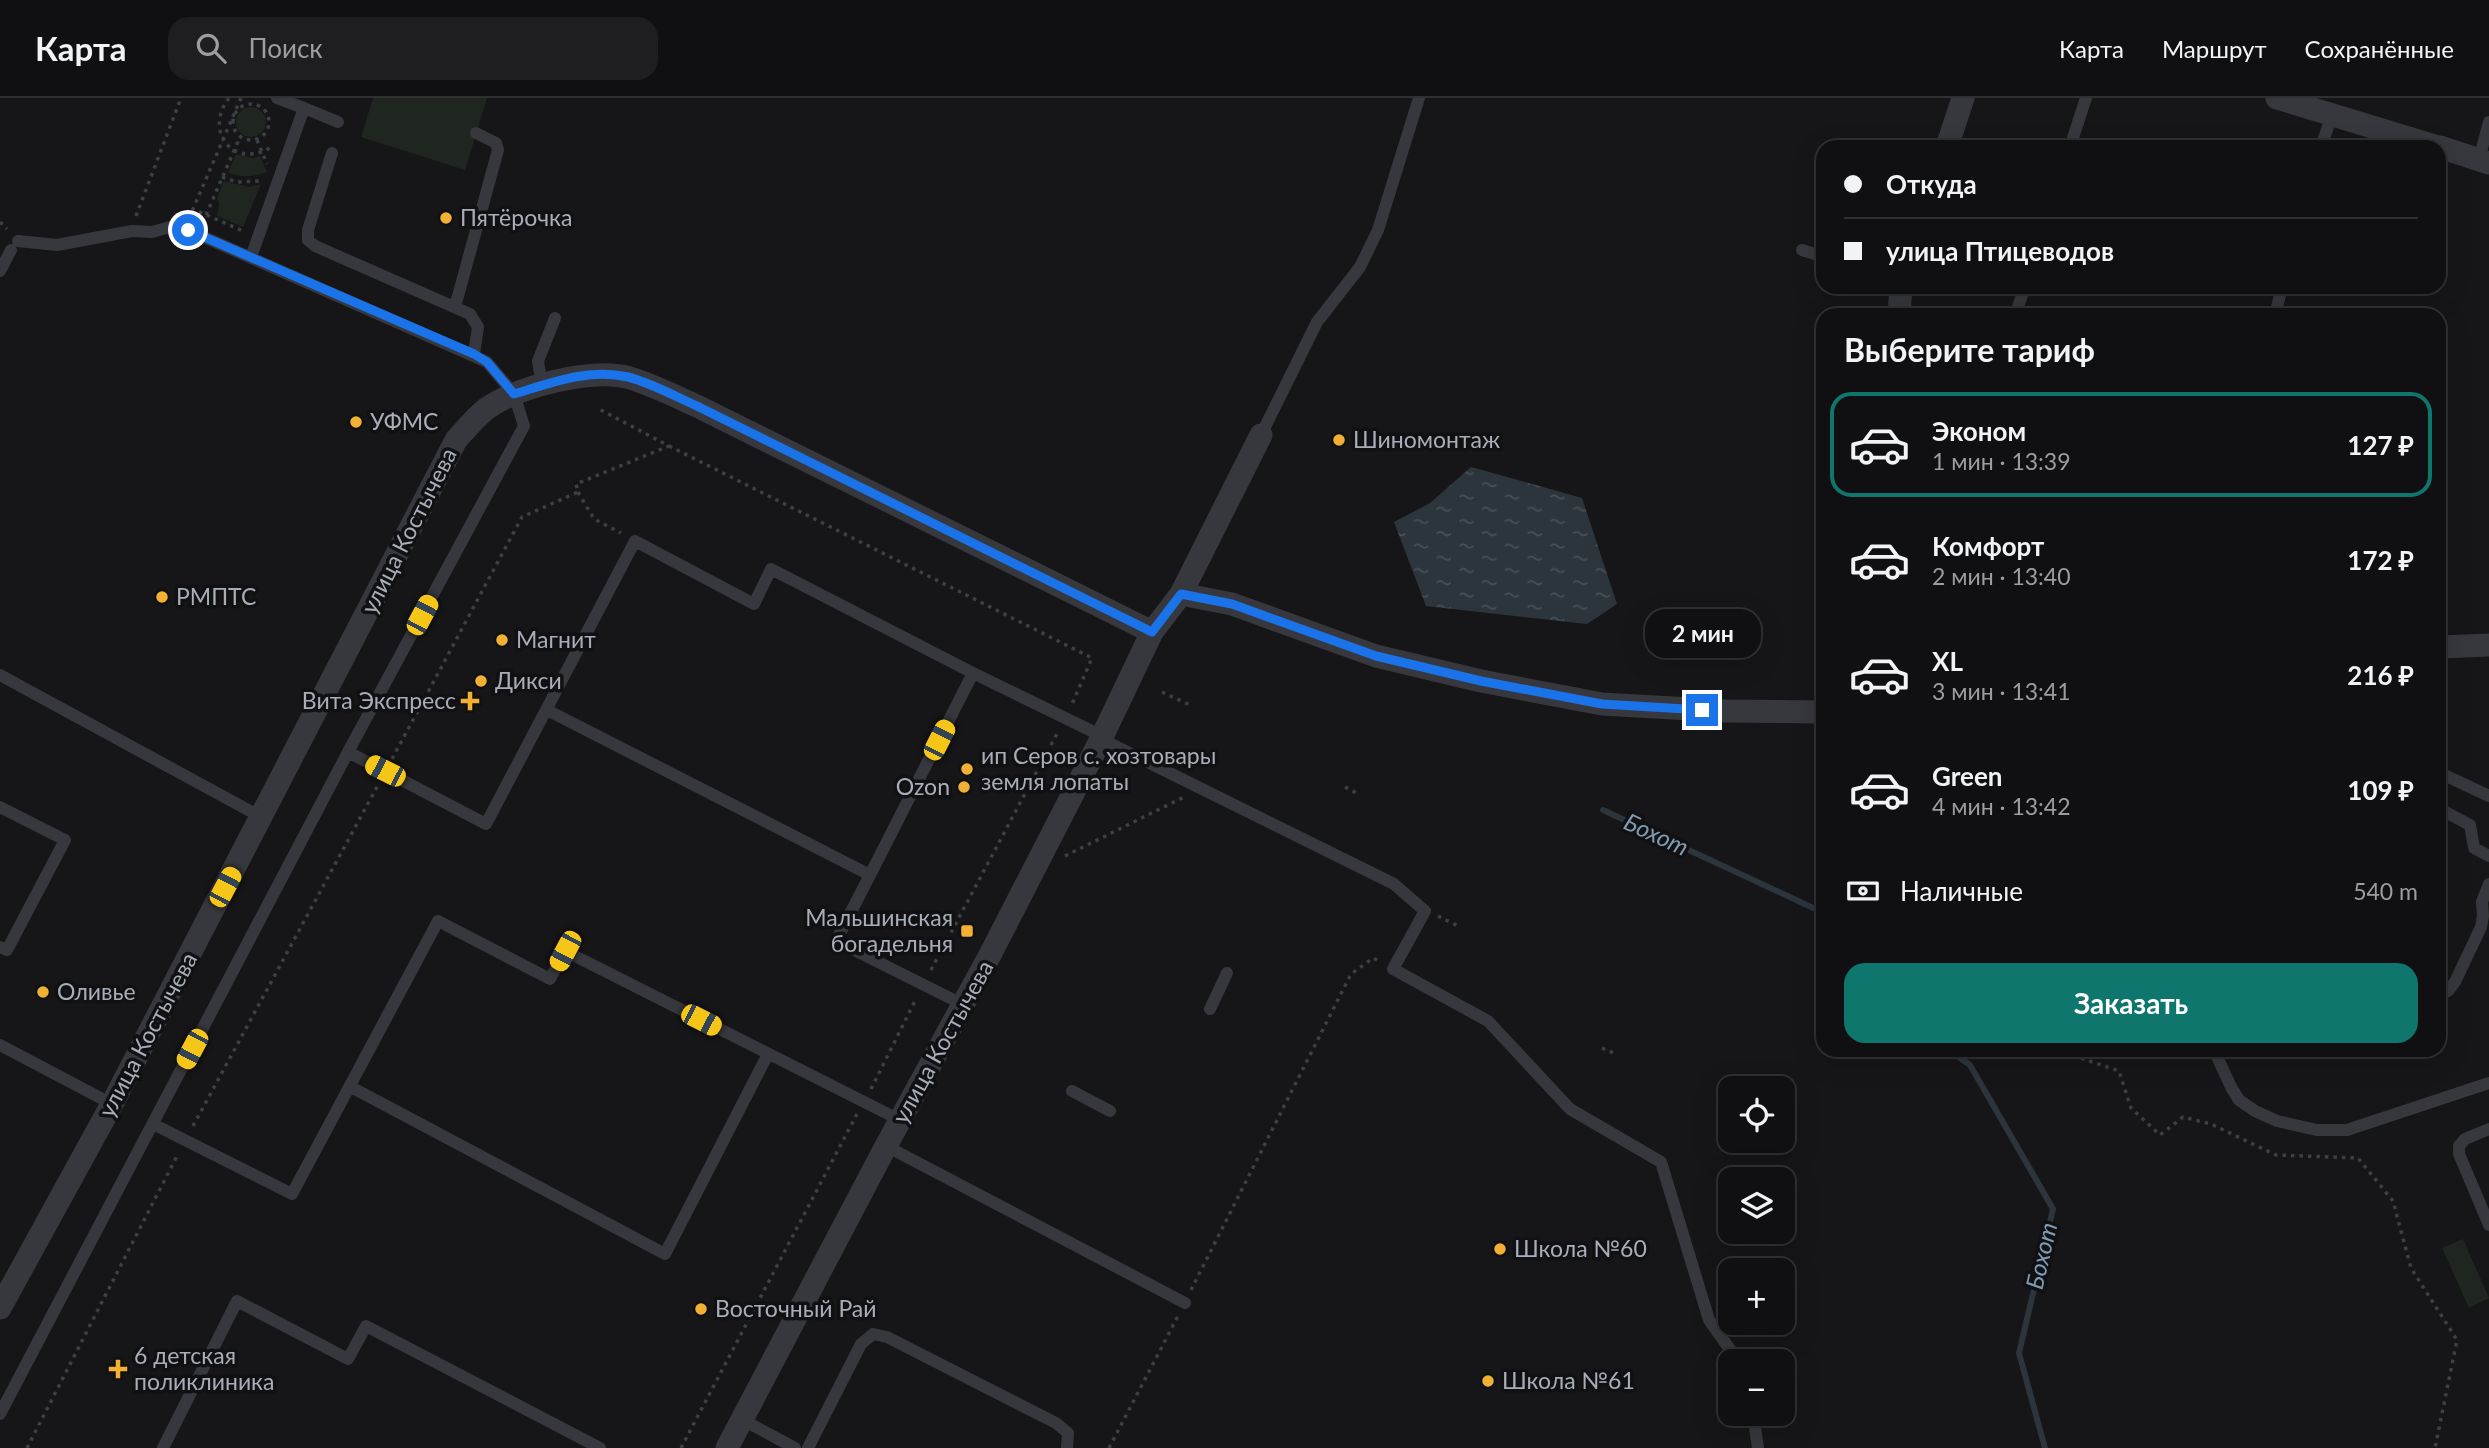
<!DOCTYPE html>
<html lang="ru">
<meta charset="utf-8">
<style>
:root{--surface:#101012;--page:#1e1e20;--text:#f1f3f6;--muted:#9c9d9f;--line:#303032;--accent:#0f766e}
body{margin:0;font-family:Lato,sans-serif;background:var(--page);color:var(--text);height:100vh;display:flex;flex-direction:column;font-size:26px;white-space:nowrap}
*{box-sizing:border-box;margin:0}
p{font-size:23px;color:var(--muted)}
.icon{flex:none;width:38px;height:38px;fill:none;stroke:currentColor;stroke-width:2;stroke-linecap:round;stroke-linejoin:round}
.map{position:relative;flex:1;overflow:hidden}
.sheet{position:absolute;left:1816px;top:210px;width:630px;height:749px;display:flex;flex-direction:column;background:var(--surface);border-radius:21px;box-shadow:0 7px 28px #0002,0 0 0 2px var(--line)}
.sheet>*{flex:none}
.hud{position:absolute;left:1816px;top:42px;width:630px;height:154px;border-radius:21px;box-shadow:0 7px 28px #0002,0 0 0 2px var(--line);display:grid;align-content:center;height:154px;padding:0 28px;background:var(--surface)}
.controls{position:absolute;left:1718px;top:978px;display:grid;gap:14px}
.controls a{display:grid;place-items:center;width:77px;height:77px;border-radius:14px;background:var(--surface);box-shadow:0 7px 28px #0002,0 0 0 2px var(--line);font-size:35px}
.end{position:absolute;width:32px;height:32px;margin:-16px;border:9px solid #1a73e8;background:#fff;box-shadow:0 0 0 4px #fff}
.from{border-radius:50%}
.bubble{position:absolute;height:49px;border-radius:21px;background:var(--surface);box-shadow:0 7px 28px #0002,0 0 0 2px var(--line);font-size:23px;font-weight:700;line-height:49px;text-align:center}
.car{position:absolute;width:21px;height:42px;margin:-21px -10px;border-radius:9px;box-shadow:0 0 5px 2px #0007;background:linear-gradient(#f5c518 24%,#345 0 40%,#f5c518 0 76%,#345 0 86%,#f5c518 0)}
.hud b{display:flex;align-items:center;gap:24px;height:66px;font-size:26px}
.hud b+b{border-top:2px solid var(--line)}
.hud i{width:18px;height:18px;background:var(--text)}
ul{padding:0;list-style:none}
li{display:flex;align-items:center;gap:21px;height:105px;margin:0 14px 10px;padding:0 14px;border:4px solid transparent;border-radius:21px}
li div{flex:1}
li b{display:block;font-size:26px}
li em{font-style:normal;font-weight:700}
li.active{border-color:var(--accent)}
li>.icon{width:63px;height:63px;stroke-width:1.5}
h2{padding:0 28px;font-size:32px;line-height:84px}
.pay{display:flex;align-items:center;gap:18px;height:77px;padding:0 28px;font-size:26px}
.pay p{margin-inline-start:auto}
.action{display:flex;gap:14px;margin-top:auto;padding:14px 28px}
.action a{flex:1;height:80px;border-radius:21px;background:var(--accent);color:#fff;font-size:28px;font-weight:700;line-height:80px;text-align:center}
header{display:flex;align-items:center;gap:42px;box-sizing:border-box;height:98px;padding:0 35px;background:var(--surface);border-bottom:2px solid var(--line)}
header strong{font-size:33px}
nav{display:flex;gap:38px;margin-inline-start:auto;font-size:24px}
.search{width:490px;height:63px;background:var(--page);display:flex;align-items:center;gap:18px;box-sizing:border-box;padding:0 24px;border-radius:21px;color:var(--muted);font-size:26px}
.map>svg:first-child{display:block}
.green{fill:#1e261f}
.water{fill:url(#water-ripples)}
.lines{fill:none;stroke-linecap:round;stroke-linejoin:round}
.stream{stroke:#2c353c;stroke-width:6}
.path{stroke:#3d3f44;stroke-width:3.5;stroke-dasharray:3.5 5;stroke-linecap:butt}
.lane{stroke:#37383d;stroke-width:12}
.street{stroke:#37383d;stroke-width:23}
.route{stroke:#1a73e8;stroke-width:9}
.poi-dot{fill:#f2b134;stroke:#111113;stroke-width:2.5}
.labels{text-anchor:middle;stroke-width:7;stroke-linejoin:round;paint-order:stroke}
.poi-label{font-size:23px;fill:#a8adb8;stroke:#111113;text-anchor:start}
.street-label{font-size:23px;fill:#a8adb8;stroke:#111113}
.water-label{font-size:24px;font-style:italic;fill:#7f9bb3;stroke:#111113}
</style>
<header>
<strong>Карта</strong>
<div class="search"><svg class="icon" aria-label="search" viewBox="0 0 24 24"><circle cx="10" cy="10" r="6"/><path d="M15 15l6 6"/></svg>Поиск</div>
<nav><a>Карта</a><a>Маршрут</a><a>Сохранённые</a></nav>
</header>
<div class="map">
<svg width="2489" height="1350" viewBox="0 0 2489 1350">
<defs>
<pattern id="water-ripples" width="26" height="14" patternUnits="userSpaceOnUse" patternTransform="scale(1.75)"><rect width="26" height="14" fill="#2c353c"/><path d="M2 4q2-2 4 0t4 0M15 11q2-2 4 0t4 0" fill="none" stroke="#485056"/></pattern>
</defs>
<rect width="100%" height="100%" fill="#161618"/>
<path class="green" d="M373,0H487L465,72L361,39Z
M236 24a15 15 0 1 1 30 0a15 15 0 1 1-30 0Z
M236,56L253,60L260,58L267,74C252,80 242,79 228,75Z
M224,83L250,89L261,86L243,129L217,118L219,106L217,100Z
M2463,1141L2489,1200L2469,1210L2442,1150Z"/>
<path class="water" d="M1471,369L1582,400L1617,506L1587,526L1426,508L1394,424L1430,405Z"/>
<g class="lines">
<path class="stream" d="M1603,712L1824,815
M1949,952L1970,967L2053,1111L2019,1255L2045,1350"/>
<path class="path" d="M229,0C202,35 236,73 273,48
M241,0L193,111L245,134
M233 24a18 18 0 1 1 36 0a18 18 0 1 1-36 0Z
M257,42L267,66
M222,79L237,84L261,83
M206,117L240,39
M136,118L181,0
M0,124L7,131
M669,348L1092,560L1072,606
M578,394L594,421L621,435
M1162,594L1190,607
M392,661L522,419L578,394L576,386L669,348L599,311
M1345,689L1360,697
M1065,758L1184,699
M1438,818L1458,828
M2440,859L2447,863
M931,872L1059,632
M1602,950L1616,956
M2057,952L2119,973L2131,1010L2160,1037L2183,1019L2211,1026L2276,1057L2358,1060L2393,1103L2411,1170L2457,1242L2435,1350
M871,991L916,901
M193,1028L378,687
M1789,1190L1791,1208
M1191,1192L1351,876L1373,860L1379,863
M27,1350L178,1056
M681,1350L857,1016
M1109,1350L1178,1218"/>
<path class="lane" d="M304,10L338,24
M2070,49L2086,0
M2321,49L2332,17
M332,55L308,132V142L315,148L470,216L478,229L474,256
M2479,61L2489,24
M1802,152L1824,159
M251,159L304,10L277,0
M0,173L11,152
M455,209L498,52L496,45L476,35
M2015,217L2025,189
M2275,217L2282,189
M542,288L538,263L555,220
M1261,337L1317,224L1360,169L1378,132L1419,0
M0,577L261,719
M547,612L870,777L836,843L962,906
M1101,641L1394,786L1425,813L1393,871L1488,923L1570,1011L1661,1064L1709,1222L1739,1264
M348,654L486,726L635,443L754,506L771,471L973,575L1102,638
M2440,675L2489,698
M0,709L65,742L7,852L0,849
M2440,711L2470,727L2474,750L2489,758
M870,777L973,575
M2440,898L2449,892L2455,884L2481,829L2483,818L2482,804L2489,786
M1210,911L1227,875
M0,947L112,1006
M2214,952L2231,989L2239,1002L2255,1013L2277,1023L2317,1032H2347L2489,985
M351,989L665,1156L768,956
M1072,993L1110,1013
M153,1026L292,1096L438,823L550,881L565,853L900,1022
M2489,1031L2465,1041L2459,1048V1056L2489,1127
M886,1048L1185,1205
M0,1316L348,654L524,328L514,296L487,264L188,132L170,129L152,134L132,133L57,147L18,143
M1753,1316L1758,1350
M743,1322L795,1350
M163,1350L237,1203L348,1261L366,1228L600,1350
M808,1350L861,1246L873,1236L887,1239L1056,1325L1068,1335L1067,1350"/>
<path class="street" d="M2277,0L2438,49
M1947,49L1963,0
M2440,49L2489,65
M1899,217L1901,189
M1181,496L1232,506L1376,558L1481,583L1602,606L1726,613L1824,614
M2440,549L2489,547
M0,1210L112,1006L456,342C465,332 475,320 486,311C517,289 592,269 630,280C653,287 677,299 699,309L1152,534
M727,1350L886,1048L991,855L1101,641L1152,534L1181,496L1261,337"/>
</g>
<g class="lines">
<path class="route" d="M188,132L474,256L487,264L514,296C551,285 589,270 628,279C652,285 676,299 699,309L1152,534L1181,496L1232,506L1376,558L1481,583L1602,606L1702,612"/>
</g>
<g class="poi-dot">
<circle cx="446" cy="120" r="7"/>
<circle cx="356" cy="324" r="7"/>
<circle cx="1339" cy="342" r="7"/>
<circle cx="162" cy="499" r="7"/>
<circle cx="502" cy="542" r="7"/>
<circle cx="481" cy="583" r="7"/>
<path d="M466.5 592.5h7v7h7v7h-7v7h-7v-7h-7v-7h7z"/>
<circle cx="967" cy="671" r="7"/>
<circle cx="964" cy="689" r="7"/>
<rect x="960" y="826" width="14" height="14" rx="3.5"/>
<circle cx="43" cy="894" r="7"/>
<circle cx="1500" cy="1151" r="7"/>
<circle cx="701" cy="1211" r="7"/>
<path d="M114.5 1260.5h7v7h7v7h-7v7h-7v-7h-7v-7h7z"/>
<circle cx="1488" cy="1283" r="7"/>
</g>
<g class="labels">
<g class="poi-label">
<text x="460" y="128">Пятёрочка</text>
<text x="370" y="332">УФМС</text>
<text x="1353" y="350">Шиномонтаж</text>
<text x="176" y="507">РМПТС</text>
<text x="516" y="550">Магнит</text>
<text x="495" y="591">Дикси</text>
<text x="456" y="611" text-anchor="end">Вита Экспресс</text>
<text x="981" y="666">ип Серов с. хозтовары<tspan x="981" dy="26">земля лопаты</tspan></text>
<text x="950" y="697" text-anchor="end">Ozon</text>
<text x="953" y="828" text-anchor="end">Мальшинская<tspan x="953" dy="26">богадельня</tspan></text>
<text x="57" y="902">Оливье</text>
<text x="1514" y="1159">Школа №60</text>
<text x="715" y="1219">Восточный Рай</text>
<text x="134" y="1266">6 детская<tspan x="134" dy="26">поликлиника</tspan></text>
<text x="1502" y="1291">Школа №61</text>
</g>
<g class="street-label">
<text transform="translate(409 433) rotate(-63)" y="8">улица Костычева</text>
<text transform="translate(148 937) rotate(-62)" y="8">улица Костычева</text>
<text transform="translate(943 944) rotate(-61)" y="8">улица Костычева</text>
</g>
<g class="water-label">
<text transform="translate(1656 737) rotate(25)" y="8">Бохот</text>
<text transform="translate(2042 1158) rotate(-77)" y="8">Бохот</text>
</g>
</g>
</svg>
<div class="controls">
<a><svg class="icon" aria-label="locate" viewBox="0 0 24 24"><circle cx="12" cy="12" r="6"/><path d="M12 2v4M12 18v4M2 12h4M18 12h4"/></svg></a>
<a><svg class="icon" aria-label="layers" viewBox="0 0 24 24"><path d="M12 4l9 5-9 5-9-5zM3 14l9 5 9-5"/></svg></a>
<a>+</a>
<a>−</a>
</div>
<i class="end from" style="left:188px;top:132px"></i>
<i class="end" style="left:1702px;top:612px"></i>
<div class="bubble" style="left:1645px;top:511px;width:116px">2 мин</div>
<i class="car" style="left:422px;top:517px;rotate:28deg"></i>
<i class="car" style="left:939px;top:642px;rotate:27deg"></i>
<i class="car" style="left:385px;top:673px;rotate:297deg"></i>
<i class="car" style="left:225px;top:789px;rotate:28deg"></i>
<i class="car" style="left:565px;top:853px;rotate:208deg"></i>
<i class="car" style="left:701px;top:922px;rotate:117deg"></i>
<i class="car" style="left:192px;top:951px;rotate:208deg"></i>
<div class="hud">
<b><i class="from"></i>Откуда</b>
<b><i></i>улица Птицеводов</b>
</div>
<section class="sheet">
<h2>Выберите тариф</h2>
<ul>
<li class="active"><svg class="icon" aria-label="car" viewBox="0 0 24 24"><path d="M5 17H2v-5l4-1 3-4h7l3 4 3 1v5h-3M9 17h6M6 11h13"/><circle cx="7" cy="17" r="2"/><circle cx="17" cy="17" r="2"/></svg><div><b>Эконом</b><p>1 мин · 13:39</p></div><em>127 ₽</em></li>
<li><svg class="icon" aria-label="car" viewBox="0 0 24 24"><path d="M5 17H2v-5l4-1 3-4h7l3 4 3 1v5h-3M9 17h6M6 11h13"/><circle cx="7" cy="17" r="2"/><circle cx="17" cy="17" r="2"/></svg><div><b>Комфорт</b><p>2 мин · 13:40</p></div><em>172 ₽</em></li>
<li><svg class="icon" aria-label="car" viewBox="0 0 24 24"><path d="M5 17H2v-5l4-1 3-4h7l3 4 3 1v5h-3M9 17h6M6 11h13"/><circle cx="7" cy="17" r="2"/><circle cx="17" cy="17" r="2"/></svg><div><b>XL</b><p>3 мин · 13:41</p></div><em>216 ₽</em></li>
<li><svg class="icon" aria-label="car" viewBox="0 0 24 24"><path d="M5 17H2v-5l4-1 3-4h7l3 4 3 1v5h-3M9 17h6M6 11h13"/><circle cx="7" cy="17" r="2"/><circle cx="17" cy="17" r="2"/></svg><div><b>Green</b><p>4 мин · 13:42</p></div><em>109 ₽</em></li>
</ul>
<div class="pay"><svg class="icon" aria-label="cash" viewBox="0 0 24 24"><path d="M3 7h18v10H3z"/><circle cx="12" cy="12" r="2"/></svg>Наличные<p>540 m</p></div>
<div class="action"><a>Заказать</a></div>
</section>
</div>
